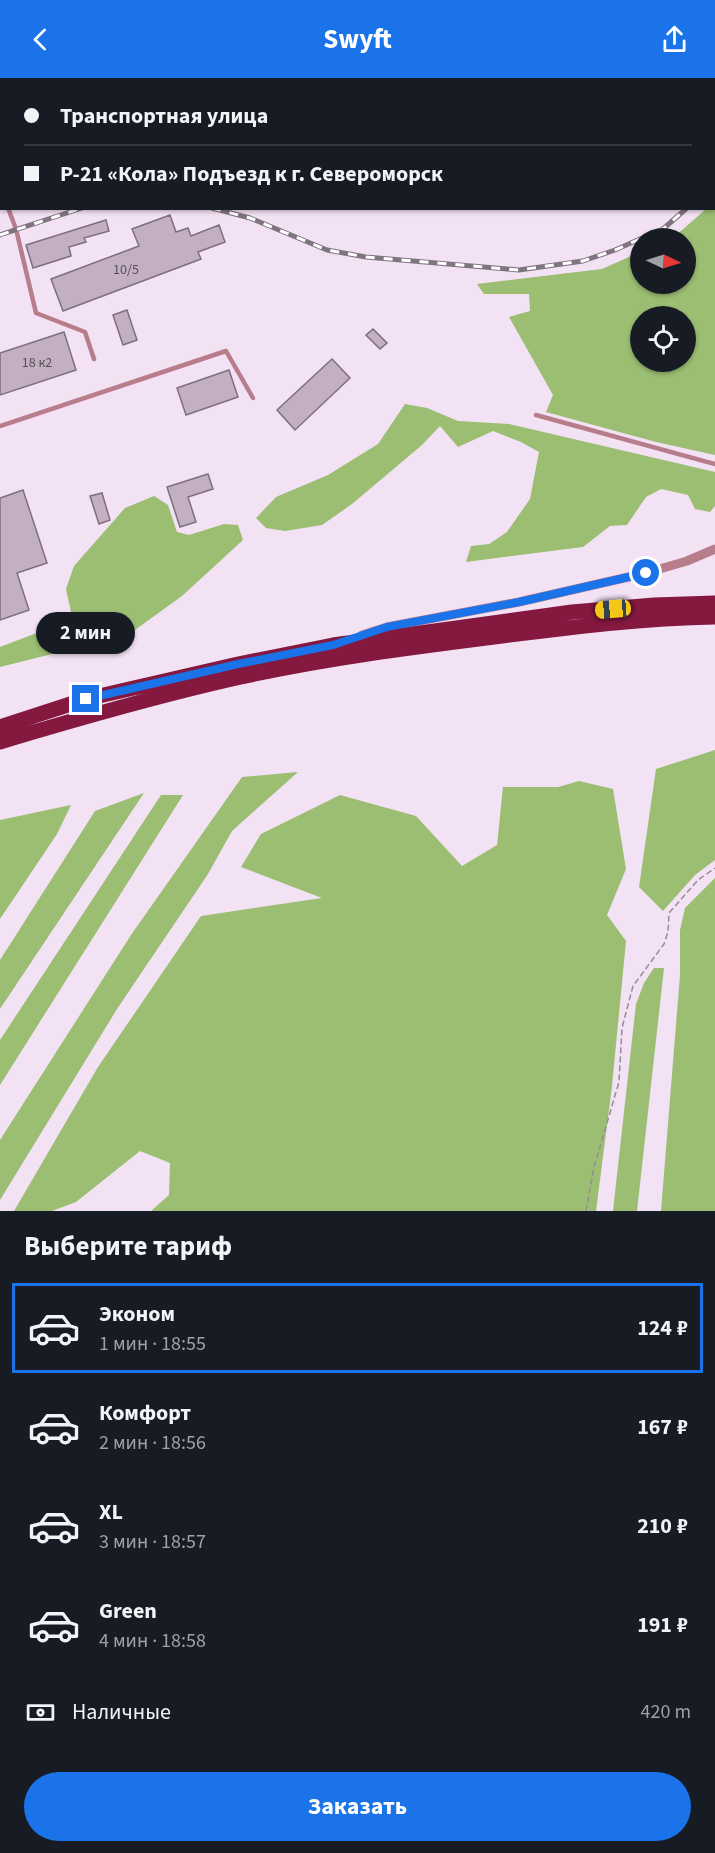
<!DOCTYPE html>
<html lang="ru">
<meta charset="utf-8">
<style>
:root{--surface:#171b24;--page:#20242c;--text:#f1f3f6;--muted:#9ea1a6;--line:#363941;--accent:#1a73e8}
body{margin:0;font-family:"Source Sans 3",sans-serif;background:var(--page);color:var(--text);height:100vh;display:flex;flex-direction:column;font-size:22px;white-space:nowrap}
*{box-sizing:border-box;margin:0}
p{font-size:20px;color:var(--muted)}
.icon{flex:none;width:33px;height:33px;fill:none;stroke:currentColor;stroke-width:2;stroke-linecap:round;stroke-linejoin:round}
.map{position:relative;height:1133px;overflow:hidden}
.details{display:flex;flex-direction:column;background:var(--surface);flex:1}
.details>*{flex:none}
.guide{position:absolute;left:0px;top:0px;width:716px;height:132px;box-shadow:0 2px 4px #0004;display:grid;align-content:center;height:132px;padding:0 24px;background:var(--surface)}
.needle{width:39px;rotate:94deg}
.fabs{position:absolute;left:630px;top:150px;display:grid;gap:12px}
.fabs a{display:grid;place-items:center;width:66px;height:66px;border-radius:50%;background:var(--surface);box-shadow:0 2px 4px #0004;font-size:30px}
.end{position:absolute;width:27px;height:27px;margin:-14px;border:8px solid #1a73e8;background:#fff;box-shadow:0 0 0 3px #fff}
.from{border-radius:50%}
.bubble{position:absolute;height:42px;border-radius:21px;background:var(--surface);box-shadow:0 2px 4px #0004;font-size:20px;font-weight:700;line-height:42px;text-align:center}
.car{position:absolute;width:18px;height:36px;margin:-18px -9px;border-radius:8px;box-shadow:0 0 4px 2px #0007;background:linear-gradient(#f5c518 24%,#345 0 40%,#f5c518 0 76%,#345 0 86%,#f5c518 0)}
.guide b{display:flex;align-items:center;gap:21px;height:57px;font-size:22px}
.guide b+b{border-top:2px solid var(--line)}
.guide i{width:15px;height:15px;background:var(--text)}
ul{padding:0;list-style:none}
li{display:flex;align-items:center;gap:18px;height:90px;margin:0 12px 9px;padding:0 12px;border:3px solid transparent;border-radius:0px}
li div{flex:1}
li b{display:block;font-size:22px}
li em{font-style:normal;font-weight:700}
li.active{border-color:var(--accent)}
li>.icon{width:54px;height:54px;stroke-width:1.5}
h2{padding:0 24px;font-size:27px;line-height:72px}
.pay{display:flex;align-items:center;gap:15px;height:66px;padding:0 24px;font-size:22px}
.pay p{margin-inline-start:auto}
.action{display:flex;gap:12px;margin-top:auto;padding:12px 24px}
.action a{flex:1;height:69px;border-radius:36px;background:var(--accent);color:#fff;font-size:24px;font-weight:700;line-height:69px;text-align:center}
header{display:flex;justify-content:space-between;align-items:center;height:78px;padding:0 24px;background:var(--accent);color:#fff;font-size:27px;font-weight:700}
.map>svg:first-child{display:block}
.forest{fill:#9bbe72;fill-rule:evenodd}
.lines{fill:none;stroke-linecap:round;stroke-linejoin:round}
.river{stroke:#94d2fc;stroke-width:16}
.building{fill:#c2b0c2;stroke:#7e6e7e;stroke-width:1.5}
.path{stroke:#988b98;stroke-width:1.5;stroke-dasharray:6 3;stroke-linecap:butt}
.lane{stroke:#b87d8a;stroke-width:4.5}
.street{stroke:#b87d8a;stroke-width:9}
.primary{stroke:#84183f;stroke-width:15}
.rail-casing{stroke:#807480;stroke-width:5}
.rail{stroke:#fff;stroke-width:3;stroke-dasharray:9;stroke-linecap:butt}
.route{stroke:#1a73e8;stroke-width:8}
.labels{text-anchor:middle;stroke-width:6;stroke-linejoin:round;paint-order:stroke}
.number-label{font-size:14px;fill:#584e58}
</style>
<header><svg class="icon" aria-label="back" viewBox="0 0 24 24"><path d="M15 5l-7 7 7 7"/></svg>Swyft<svg class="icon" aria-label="share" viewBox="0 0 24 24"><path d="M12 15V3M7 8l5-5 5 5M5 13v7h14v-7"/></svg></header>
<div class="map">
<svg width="715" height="1133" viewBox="0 0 715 1133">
<rect width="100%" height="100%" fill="#f3e1f4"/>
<path class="forest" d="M715,121V377L656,364L546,334L553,317L509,239L530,233L529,216H484L477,206L602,191L640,174V206H686V160H667L681,153L706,131L714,130ZM640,238H686V284H640Z
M405,326L427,330L458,343L509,346L715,394V428L710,434L695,431L688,417L661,411L646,419L627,447L610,448L583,469L466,484L471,468L489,466L507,454L530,421L539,374L521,364L493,353L458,369L440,348L422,367L352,426L322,447L285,453L266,450L256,440L276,419L328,397L378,366Z
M154,418L168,427L177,454L189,457L224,446L238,447L243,462L182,518L128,557L0,589V569L63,545L71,534L66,511L74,488L125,430Z
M715,672V782L695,797L663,833L639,809L656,691Z
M298,694L232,753L208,796L117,931L0,1122V1062L131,857L242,699Z
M579,703L613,711L626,791L607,837L626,863L612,1008L596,1133H151L169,1117L170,1085L140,1073L76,1124L52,1133H14L98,989L201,838L322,820L241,789L261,756L340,717L416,738L462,788L497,767L503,709H558Z
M144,715L0,931V882L95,733Z
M161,717H183L0,1007V962Z
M71,727L57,756L0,841V742Z
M715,800V1133H661L680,897V852L685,830Z
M654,890H664L637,1133H613L636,926L644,905Z"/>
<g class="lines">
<path class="river" d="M472,2L476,0"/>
</g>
<path class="building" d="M170,137L176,154L188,150L191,158L219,147L225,164L198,174L201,181L63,233L51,201L139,168L132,151Z
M106,142L109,153L84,160L86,164L69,169L71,178L33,190L26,167Z
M127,232L137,262L123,267L113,237Z
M373,251L387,265L380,271L366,257Z
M64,254L76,292L0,317V275Z
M332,281L350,300L295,352L277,332Z
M229,292L238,319L186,337L177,310Z
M208,396L213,411L188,419L196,444L180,449L167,409Z
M23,412L47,485L17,495L29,532L0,542V420Z
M102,415L110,442L99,446L90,418Z"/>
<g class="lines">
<path class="path" d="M586,1133L594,1089L619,1004L622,950L633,908L664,866L668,854L669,835L698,802L715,790"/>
<path class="lane" d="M544,1L545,0
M0,110L2,113
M8,130L16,151L36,235L85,254L94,281
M536,337L715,386
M0,348L226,273L253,320"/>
<path class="street" d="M362,557L387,549L519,524L646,495L687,483L715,471"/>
<path class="primary" d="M0,649L86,621L238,586L333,567L572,534L654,527L715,525
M0,664C80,640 160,617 241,599C327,580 415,569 502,558C573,549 644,540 715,539"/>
<defs>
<path id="rail" d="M714,104L715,102
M212,130L250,140L327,172L366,179L519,192L583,183L615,172L640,161
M0,157L82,130
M642,160L663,151L687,130"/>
</defs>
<use href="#rail" class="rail-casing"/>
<use href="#rail" class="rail"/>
</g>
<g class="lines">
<path class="route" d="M86,621L238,586L333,567L387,549L519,524L646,495"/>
</g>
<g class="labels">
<g class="number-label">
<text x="126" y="196">10/5</text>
<text x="37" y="289">18 к2</text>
</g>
</g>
</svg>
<div class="fabs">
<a><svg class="needle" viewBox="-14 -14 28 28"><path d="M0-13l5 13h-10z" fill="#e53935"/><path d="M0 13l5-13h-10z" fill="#9ea1a6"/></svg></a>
<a><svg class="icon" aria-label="locate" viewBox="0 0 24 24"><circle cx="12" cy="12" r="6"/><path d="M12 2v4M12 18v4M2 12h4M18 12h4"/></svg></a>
</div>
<i class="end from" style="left:646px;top:495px"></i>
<i class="end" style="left:86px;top:621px"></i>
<div class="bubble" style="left:36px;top:534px;width:99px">2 мин</div>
<i class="car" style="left:613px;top:531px;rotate:265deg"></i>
<div class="guide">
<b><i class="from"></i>Транспортная улица</b>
<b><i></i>Р-21 «Кола» Подъезд к г. Североморск</b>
</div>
</div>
<section class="details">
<h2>Выберите тариф</h2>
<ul>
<li class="active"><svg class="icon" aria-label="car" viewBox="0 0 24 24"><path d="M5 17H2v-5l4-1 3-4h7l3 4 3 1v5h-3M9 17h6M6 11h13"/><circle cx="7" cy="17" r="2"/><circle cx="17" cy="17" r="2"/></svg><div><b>Эконом</b><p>1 мин · 18:55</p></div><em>124 ₽</em></li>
<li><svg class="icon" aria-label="car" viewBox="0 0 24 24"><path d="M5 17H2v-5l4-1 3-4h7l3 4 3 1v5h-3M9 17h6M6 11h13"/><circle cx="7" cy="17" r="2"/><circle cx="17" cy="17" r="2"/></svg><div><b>Комфорт</b><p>2 мин · 18:56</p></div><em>167 ₽</em></li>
<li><svg class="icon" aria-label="car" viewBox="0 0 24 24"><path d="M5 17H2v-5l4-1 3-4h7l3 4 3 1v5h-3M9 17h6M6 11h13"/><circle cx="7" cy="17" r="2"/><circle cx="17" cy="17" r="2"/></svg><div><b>XL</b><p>3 мин · 18:57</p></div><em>210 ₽</em></li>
<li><svg class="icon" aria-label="car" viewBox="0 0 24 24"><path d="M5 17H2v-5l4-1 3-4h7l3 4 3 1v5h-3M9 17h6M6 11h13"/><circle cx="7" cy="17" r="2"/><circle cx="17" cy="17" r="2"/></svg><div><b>Green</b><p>4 мин · 18:58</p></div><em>191 ₽</em></li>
</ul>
<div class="pay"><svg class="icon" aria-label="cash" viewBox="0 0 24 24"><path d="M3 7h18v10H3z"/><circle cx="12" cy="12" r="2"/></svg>Наличные<p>420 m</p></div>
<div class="action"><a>Заказать</a></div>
</section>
